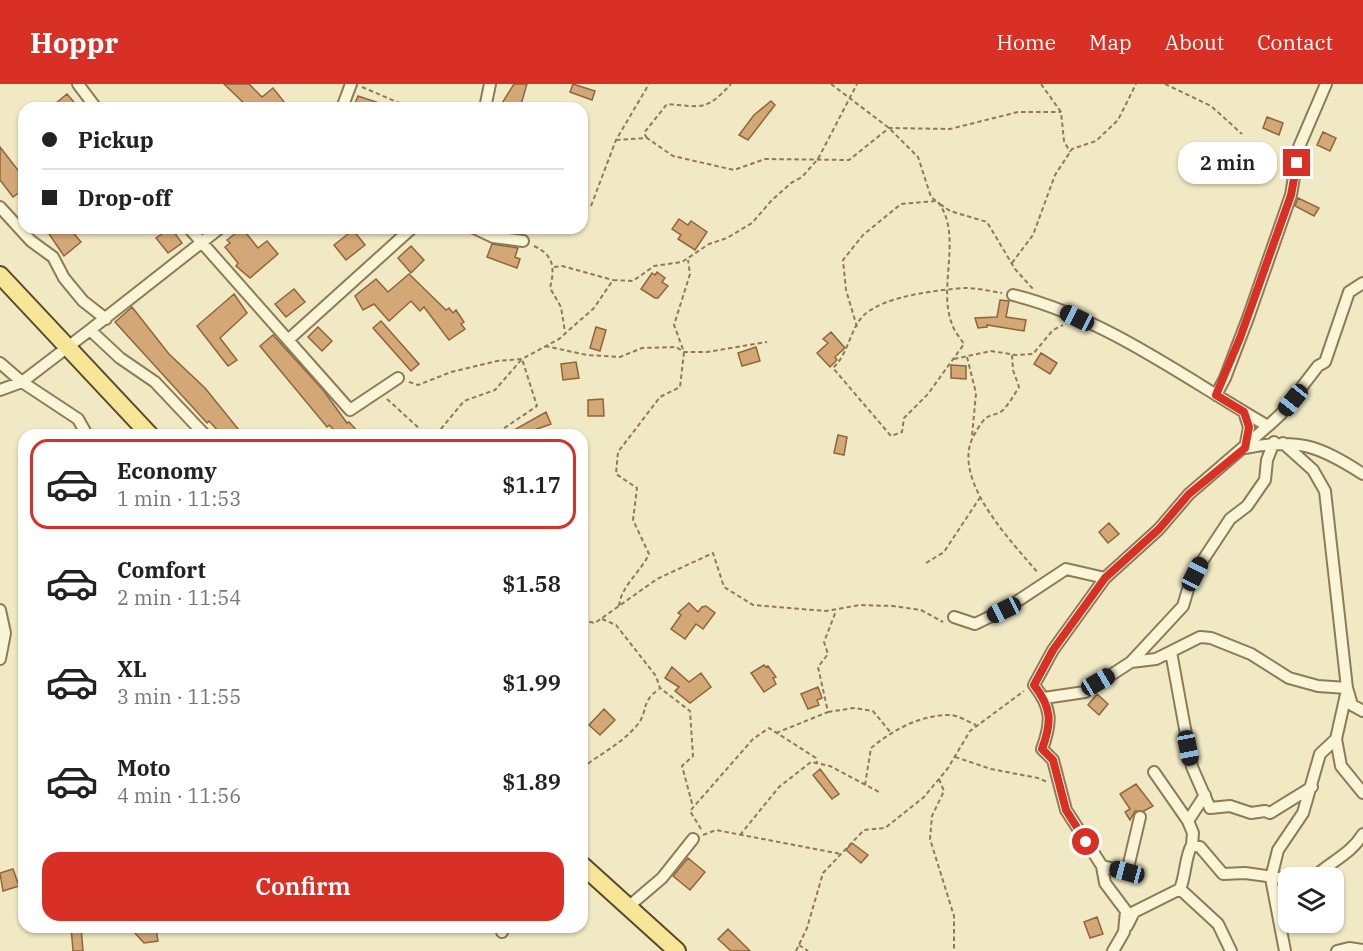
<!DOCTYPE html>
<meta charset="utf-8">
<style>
:root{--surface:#fff;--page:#f2f2f2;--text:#222;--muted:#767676;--line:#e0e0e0;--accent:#d93025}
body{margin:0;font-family:"IBM Plex Serif",serif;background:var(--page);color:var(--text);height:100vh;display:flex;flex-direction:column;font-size:22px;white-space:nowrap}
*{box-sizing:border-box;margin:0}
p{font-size:20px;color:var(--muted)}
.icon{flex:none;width:33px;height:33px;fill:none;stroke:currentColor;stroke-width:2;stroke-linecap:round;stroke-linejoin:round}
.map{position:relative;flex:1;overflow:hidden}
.sheet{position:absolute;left:18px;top:345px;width:570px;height:504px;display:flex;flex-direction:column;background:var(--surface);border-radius:18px;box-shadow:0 2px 4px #0004}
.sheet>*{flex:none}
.guide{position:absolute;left:18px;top:18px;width:570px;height:132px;border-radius:18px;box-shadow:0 2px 4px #0004;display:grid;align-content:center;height:132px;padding:0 24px;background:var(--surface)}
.controls{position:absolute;left:1278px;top:783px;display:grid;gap:12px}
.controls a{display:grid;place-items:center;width:66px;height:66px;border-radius:12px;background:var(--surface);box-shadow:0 2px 4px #0004;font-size:30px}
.end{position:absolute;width:27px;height:27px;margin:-14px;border:8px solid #d93025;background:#fff;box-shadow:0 0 0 3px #fff}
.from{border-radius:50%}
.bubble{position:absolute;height:42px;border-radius:18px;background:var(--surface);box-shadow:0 2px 4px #0004;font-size:20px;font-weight:600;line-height:42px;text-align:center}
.car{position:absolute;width:18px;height:36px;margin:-18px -9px;border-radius:8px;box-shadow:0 0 4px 2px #0007;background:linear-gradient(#222 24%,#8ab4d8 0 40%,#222 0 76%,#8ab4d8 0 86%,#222 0)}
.guide b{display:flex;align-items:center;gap:21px;height:57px;font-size:22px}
.guide b+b{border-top:2px solid var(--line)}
.guide i{width:15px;height:15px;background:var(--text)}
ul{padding:10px 0 0;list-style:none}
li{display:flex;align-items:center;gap:18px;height:90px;margin:0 12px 9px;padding:0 12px;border:3px solid transparent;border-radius:18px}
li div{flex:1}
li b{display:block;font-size:22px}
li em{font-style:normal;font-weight:600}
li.active{border-color:var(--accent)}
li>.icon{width:54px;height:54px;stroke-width:1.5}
.primary-button{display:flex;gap:12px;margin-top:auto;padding:12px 24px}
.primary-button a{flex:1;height:69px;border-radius:18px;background:var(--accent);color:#fff;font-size:24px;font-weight:600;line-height:69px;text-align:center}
header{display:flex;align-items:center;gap:36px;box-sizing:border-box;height:84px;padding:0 30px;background:var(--accent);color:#fff}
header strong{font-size:28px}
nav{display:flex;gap:33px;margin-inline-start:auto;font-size:21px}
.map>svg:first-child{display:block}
.building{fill:#d3a776;stroke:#8e663c;stroke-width:1.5}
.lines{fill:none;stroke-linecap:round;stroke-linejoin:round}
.street-casing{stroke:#8d7b58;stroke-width:14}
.primary-casing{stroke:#5b482c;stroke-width:20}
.path{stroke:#8d7b58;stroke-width:2;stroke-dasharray:4.5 3;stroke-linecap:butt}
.street{stroke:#fbf5d7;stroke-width:10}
.primary{stroke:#f7e598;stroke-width:16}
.route{stroke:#d93025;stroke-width:8}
</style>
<header>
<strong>Hoppr</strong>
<nav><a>Home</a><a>Map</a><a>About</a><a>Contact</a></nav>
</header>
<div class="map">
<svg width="1363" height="867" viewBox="0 0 1363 867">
<rect width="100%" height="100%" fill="#f1e9c3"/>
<path class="building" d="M224,0H249L262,13L273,4L289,24H249Z
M514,0H527L520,24H499Z
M573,0L595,7L592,16L570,8Z
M67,10L79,24H50Z
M358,12L388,22V24H353Z
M771,17L775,21L748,56L739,51L754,31Z
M1267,33L1283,39L1279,51L1263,44Z
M1323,48L1336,54L1330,67L1317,61Z
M0,63L24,94V105L13,113L0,96Z
M1245,66L1263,76L1258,85L1240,76Z
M1298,114L1319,124L1314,132L1295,122Z
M679,135L688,141L691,137L707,148L695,166L678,155L681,151L672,145Z
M45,144H69L81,158L64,172Z
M171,144L182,159L168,169L156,154Z
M242,144L258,164L267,157L278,170L250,194L236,182L238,179L225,163L230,159L227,156Z
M353,146L365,161L346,176L334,161Z
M492,160L518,164L515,173L520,175L517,184L487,173Z
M411,162L424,176L411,189L398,174Z
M657,188L665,194L662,198L668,202L658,214H655L641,205L652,189L655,191Z
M409,190L446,226L449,224L453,229L456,226L464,238L461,240L465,245L449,256L424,223L420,227L411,217L389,237L374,220L363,226L355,212L376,195L388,208Z
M294,205L305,218L286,233L275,220Z
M234,210L247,229L220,254L237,276L228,282L197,242Z
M1000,216L1009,217L1006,233L1026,236L1024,247L987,241V243L978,244L975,234L997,233Z
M132,223L169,270L205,304L243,351H222L209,337L207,339L115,238Z
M381,237L419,280L411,287L373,244Z
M318,243L332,257L322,267L308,253Z
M596,243L606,246L600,267L590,264Z
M831,248L845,264L835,273L837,276L830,283L817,269L828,259L823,255Z
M273,251L323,306L347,339L349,338L361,351H339L329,341L327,343L260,262Z
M756,263L760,277L742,282L738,269Z
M1041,269L1057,279L1050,290L1034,280Z
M576,278L579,294L563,296L561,280Z
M951,281L966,282V295L951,294Z
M603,315L604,332H588V316Z
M546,328L551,340L520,351H505Z
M838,351L847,353L844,371L834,369Z
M1109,439L1119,450L1108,459L1099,448Z
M689,519L698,528L702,523L706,522L715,529L703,545L696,540L685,555L671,545L681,531L678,529Z
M764,581L766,583L768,582L776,593L773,594L776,600L764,608L751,589Z
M672,583L689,598L701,589L711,603L690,619L675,607L679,603L665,594Z
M818,603L822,614L817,616L819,621L808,625L801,610Z
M1097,610L1108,620L1099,631L1088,621Z
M604,625L615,636L600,651L589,641Z
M820,685L839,710L832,715L813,691Z
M1136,700L1153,722L1144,727H1135L1130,736L1125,728L1130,725L1120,710Z
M852,759L868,771L861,779L846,766Z
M688,774L705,788L690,806L673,792Z
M13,785L19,802L3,807L0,789Z
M1097,833L1103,850L1090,854L1084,838Z
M71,843H81L83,867H73Z
M156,845L158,857L144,859L134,848Z
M728,845L750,867H731L718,855Z"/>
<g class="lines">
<defs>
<path id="street" d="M78,0L96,24
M342,24L351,0
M485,24L490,0
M0,123L31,157L53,173L64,194L83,217L106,235
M189,144L350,326L398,294
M474,144L493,153L523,157
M90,246L220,144
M288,256L412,144
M0,279L22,298L78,335L87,351
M0,306L22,298L90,246L120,274L155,298L205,351
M1216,311L1225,294L1248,234L1291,111L1299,63L1326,0
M1244,328L1249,343L1245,364C1298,354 1318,361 1363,390
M1268,342L1281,330L1318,282L1325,278L1349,208L1363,199
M1283,359L1313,386L1325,407L1347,604L1352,621L1363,627
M1105,494L1053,566L1034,601C1052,624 1052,638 1042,665L1053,676L1066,726L1102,782L1127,788L1140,733
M0,526L5,549L0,575
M954,533L975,540L1004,526L1066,485L1105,494L1159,445L1189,410L1268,342C1186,295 1106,234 1013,211
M1171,568L1192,683L1210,724L1230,722L1251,729L1265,727L1270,729L1312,703
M1131,578L1156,575L1200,553L1211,554L1251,570L1289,594L1318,602L1347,604
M1044,614L1085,608L1131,578L1183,522L1189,502L1201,479L1230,435L1247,422L1265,396L1267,376L1274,358
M1336,655L1341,682L1363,709
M1154,688L1188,737
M1192,761L1193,749L1188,737L1205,711
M1102,782L1105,799L1126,827L1124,848L1113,867
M1313,794C1330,778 1351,770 1363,750
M628,823L662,794L693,755
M1127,842L1134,828L1180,805
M501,843L502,848
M1231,867L1218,840L1180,805C1186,791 1185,772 1192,761L1200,763L1223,790L1245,789L1288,795
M1285,867L1271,794L1278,766L1303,729L1320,670L1336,655L1347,606
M1337,867L1349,864L1363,866"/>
<path id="primary" d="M0,191L150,351
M582,781L677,867"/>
</defs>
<use href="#street" class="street-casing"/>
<use href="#primary" class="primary-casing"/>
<path class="path" d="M831,0L889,44L918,73L931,113L936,117
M1041,0L1061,28L1064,57L1070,68
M1165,0L1211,22L1242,50
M362,3L411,24
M647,54L644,49L667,20C703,23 706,27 731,0
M616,56L647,54L673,72L734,86L765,75L849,76L889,44L950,45L1018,28H1061
M940,120L950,127L987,138L1015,185L1033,205
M591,122L616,56L649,0
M534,162C554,171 555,184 550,204L561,223L565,248
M1012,179L1033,151L1055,91L1072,65L1096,57L1118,36L1136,0
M554,183L562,182L613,196
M857,243L846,206L843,176L863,151L901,120L937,117C964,149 937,203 952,240C954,247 960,254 964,260L928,310L904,334L902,348L891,352L833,284C849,269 850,245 863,232C883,212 937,206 965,204C977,204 990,207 1002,209
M545,262L587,271L620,273L642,264L676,263L684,268H707L767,258
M1012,271L1013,286L1019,303C1014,311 1009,320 1003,326C998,331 991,330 986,334C981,338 976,348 973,353C951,397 1014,460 1038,489
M967,273L976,309L972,352
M954,275L991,267L1016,271L1033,270L1053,246L1063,241
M409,298L418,301L451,288L497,277L522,275L559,255L594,224L613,196L633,197L654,182L682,178L709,160L727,154L752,139L772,116L791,99L802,93L818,75L857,0
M387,315L421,346L438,348
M436,351L464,317L495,306L522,275L537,322L494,351
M926,479L944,468L981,412
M619,522C621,502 640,489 649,470L633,436L637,404L616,390L618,368L660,313L680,303L684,268L674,241L690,190L688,176
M602,535L616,541L656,592L660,604L690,627L693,672L682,682L693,723
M582,536L595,539L657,495L713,469L724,503L753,521L826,527L860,521L893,522L921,526L943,538
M828,628L854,624L873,627L891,649
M776,649L828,628L818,583L828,570L824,558L836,527
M955,673L991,685L1038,694L1047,698
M582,684C600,670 623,659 638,640C649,625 640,619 659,605
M939,695L944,707L932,732L930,755L954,832V867
M865,701L871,664C893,646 920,631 949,631C958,631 968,638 976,641
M701,745L690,727L753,655L769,644L816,674L817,679
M703,751L716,746L841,770
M740,751L779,703L811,678L830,682L879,708
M799,861L808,867
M796,867L807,844L823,789L864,746L885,744L924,713L948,684L970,647L1024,607"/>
<use href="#street" class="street"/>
<use href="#primary" class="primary"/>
</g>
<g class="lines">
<path class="route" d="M1086,758L1066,726L1053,676L1042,665C1052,638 1052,624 1034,601L1053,566L1105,494L1159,445L1189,410L1245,364L1249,343L1244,328L1216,311L1240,254L1291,111L1297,79"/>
</g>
</svg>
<div class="controls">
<a><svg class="icon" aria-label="layers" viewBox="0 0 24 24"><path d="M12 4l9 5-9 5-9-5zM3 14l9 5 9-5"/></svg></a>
</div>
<i class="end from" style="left:1086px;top:758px"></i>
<i class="end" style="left:1297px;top:79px"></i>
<div class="bubble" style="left:1178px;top:58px;width:99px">2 min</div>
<i class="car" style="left:1077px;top:234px;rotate:296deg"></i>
<i class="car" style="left:1293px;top:316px;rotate:219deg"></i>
<i class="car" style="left:1195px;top:490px;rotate:27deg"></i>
<i class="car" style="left:1004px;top:526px;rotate:244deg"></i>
<i class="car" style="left:1098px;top:598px;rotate:60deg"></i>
<i class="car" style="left:1188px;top:664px;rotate:169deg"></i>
<i class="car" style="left:1127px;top:788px;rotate:285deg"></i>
<div class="guide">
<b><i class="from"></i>Pickup</b>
<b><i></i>Drop-off</b>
</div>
<section class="sheet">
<ul>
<li class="active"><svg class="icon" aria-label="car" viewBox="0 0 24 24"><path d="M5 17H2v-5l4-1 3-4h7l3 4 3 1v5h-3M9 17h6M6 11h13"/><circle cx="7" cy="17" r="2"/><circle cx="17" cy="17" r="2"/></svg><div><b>Economy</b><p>1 min · 11:53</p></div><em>$1.17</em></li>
<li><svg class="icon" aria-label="car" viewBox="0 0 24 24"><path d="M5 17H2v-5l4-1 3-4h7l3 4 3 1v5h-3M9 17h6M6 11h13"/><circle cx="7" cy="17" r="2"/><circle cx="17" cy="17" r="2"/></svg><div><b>Comfort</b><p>2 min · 11:54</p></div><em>$1.58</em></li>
<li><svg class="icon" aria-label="car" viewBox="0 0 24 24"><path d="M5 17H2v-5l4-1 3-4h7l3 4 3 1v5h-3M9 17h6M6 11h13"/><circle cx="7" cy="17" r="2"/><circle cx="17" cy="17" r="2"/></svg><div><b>XL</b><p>3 min · 11:55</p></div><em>$1.99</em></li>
<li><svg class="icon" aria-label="car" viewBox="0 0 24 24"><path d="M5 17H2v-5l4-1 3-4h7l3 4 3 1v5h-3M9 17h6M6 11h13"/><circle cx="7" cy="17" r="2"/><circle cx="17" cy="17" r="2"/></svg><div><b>Moto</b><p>4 min · 11:56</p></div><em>$1.89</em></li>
</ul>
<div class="primary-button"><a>Confirm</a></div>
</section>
</div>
